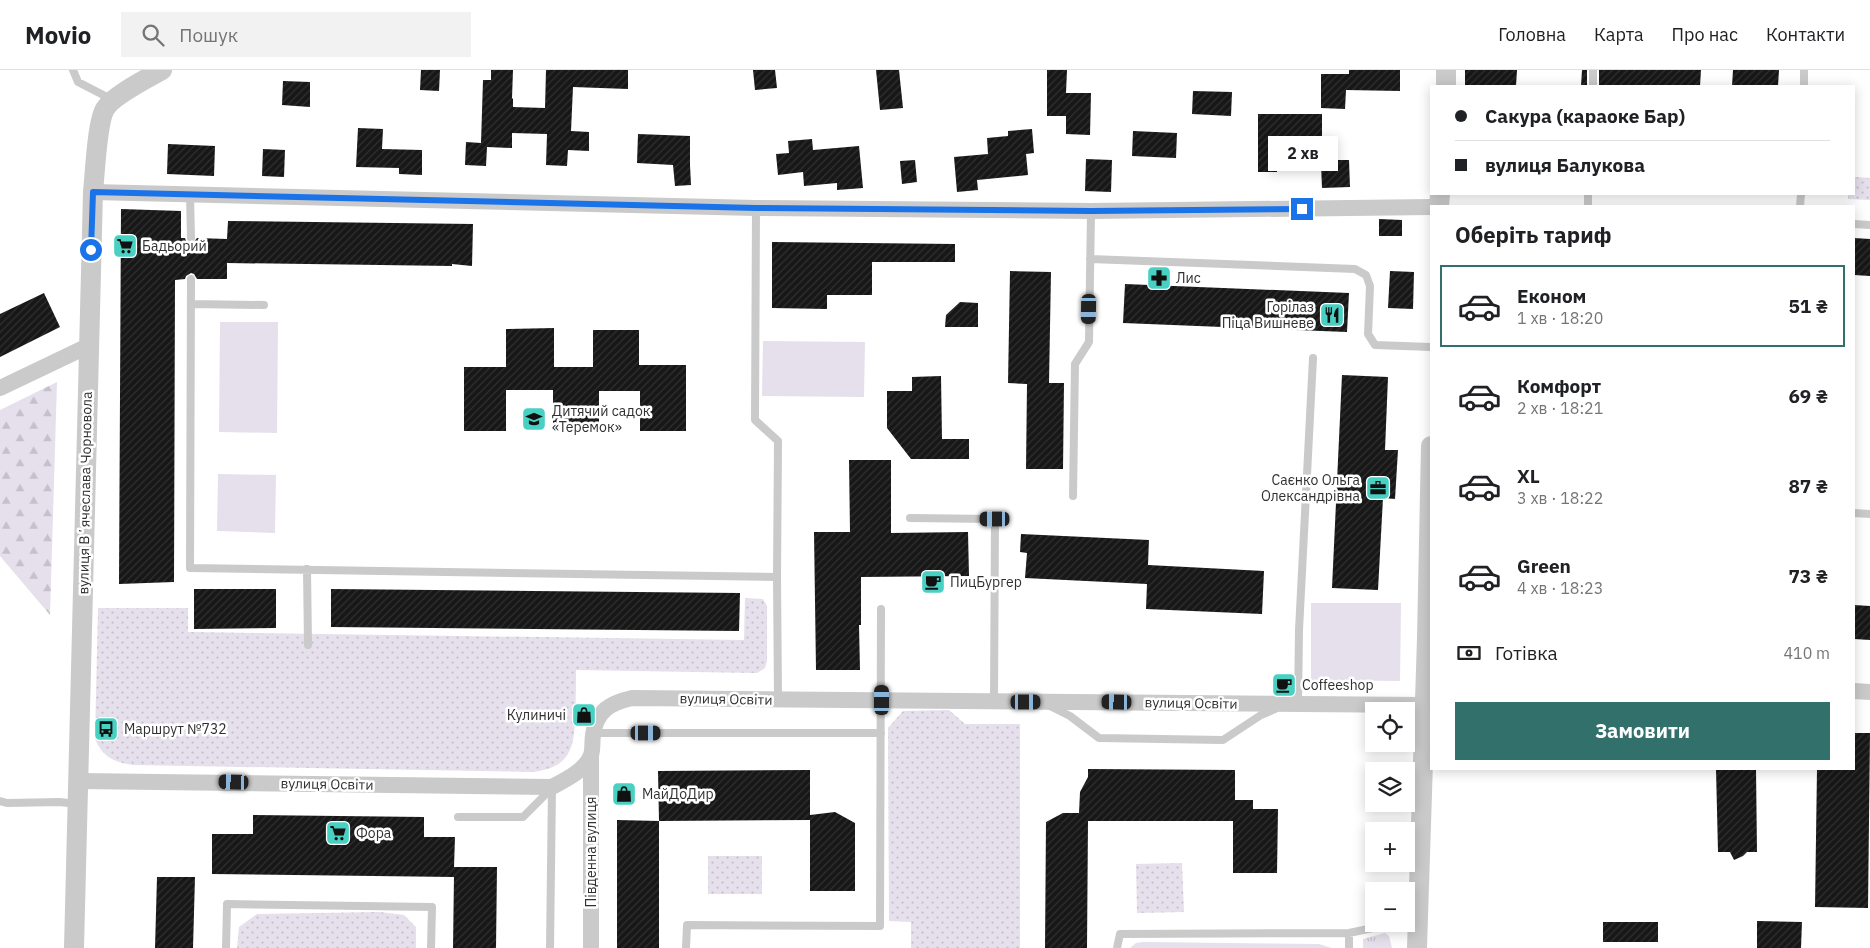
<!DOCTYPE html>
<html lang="uk">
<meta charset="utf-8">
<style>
:root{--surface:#fff;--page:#f2f2f2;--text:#202124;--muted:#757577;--line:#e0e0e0;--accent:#32706b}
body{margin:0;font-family:"IBM Plex Sans",sans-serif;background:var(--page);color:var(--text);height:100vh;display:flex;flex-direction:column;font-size:19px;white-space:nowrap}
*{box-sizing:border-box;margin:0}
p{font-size:16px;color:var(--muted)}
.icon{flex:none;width:28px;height:28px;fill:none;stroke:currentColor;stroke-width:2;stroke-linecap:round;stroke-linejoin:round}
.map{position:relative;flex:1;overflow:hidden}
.sheet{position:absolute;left:1430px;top:135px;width:425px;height:565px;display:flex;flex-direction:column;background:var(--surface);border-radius:0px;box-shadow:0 2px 12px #0003}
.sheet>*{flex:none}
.banner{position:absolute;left:1430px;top:15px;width:425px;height:110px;border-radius:0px;box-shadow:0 2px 12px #0003;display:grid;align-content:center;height:110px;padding:0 25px;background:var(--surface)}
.controls{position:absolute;left:1365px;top:632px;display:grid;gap:10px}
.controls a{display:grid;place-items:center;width:50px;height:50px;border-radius:0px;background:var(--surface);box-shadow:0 2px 12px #0003;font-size:25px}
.end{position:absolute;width:22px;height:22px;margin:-11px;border:6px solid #1a73e8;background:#fff;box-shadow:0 0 0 2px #fff}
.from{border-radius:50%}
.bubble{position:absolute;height:35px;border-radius:0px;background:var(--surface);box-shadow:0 2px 12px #0003;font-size:16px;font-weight:700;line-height:35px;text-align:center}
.car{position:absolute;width:15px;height:30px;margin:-15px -8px;border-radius:6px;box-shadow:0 0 4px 1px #0007;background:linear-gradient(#222 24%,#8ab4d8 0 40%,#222 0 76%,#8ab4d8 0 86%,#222 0)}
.banner b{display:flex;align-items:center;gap:18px;height:48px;font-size:19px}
.banner b+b{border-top:1px solid var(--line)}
.banner i{width:12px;height:12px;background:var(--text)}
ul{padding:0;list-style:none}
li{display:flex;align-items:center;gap:15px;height:82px;margin:0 10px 8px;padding:0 15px;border:2px solid transparent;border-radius:0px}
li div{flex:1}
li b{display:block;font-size:19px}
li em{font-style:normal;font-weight:700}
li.selected{border-color:var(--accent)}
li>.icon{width:45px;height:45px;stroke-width:1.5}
h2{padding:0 25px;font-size:22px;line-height:60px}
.pay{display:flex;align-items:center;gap:12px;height:55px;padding:0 25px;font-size:19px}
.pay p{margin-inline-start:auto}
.action{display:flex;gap:10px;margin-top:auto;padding:10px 25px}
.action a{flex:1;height:58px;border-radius:0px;background:var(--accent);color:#fff;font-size:20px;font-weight:700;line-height:58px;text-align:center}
header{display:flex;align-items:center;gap:30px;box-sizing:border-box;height:70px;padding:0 25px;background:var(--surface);border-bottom:1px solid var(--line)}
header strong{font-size:24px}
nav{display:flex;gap:28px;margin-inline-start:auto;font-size:18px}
.search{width:350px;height:45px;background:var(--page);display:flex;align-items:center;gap:12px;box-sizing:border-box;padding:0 18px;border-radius:0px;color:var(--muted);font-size:19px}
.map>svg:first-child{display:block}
.grass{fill:url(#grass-tufts)}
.forest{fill:url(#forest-firs)}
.park{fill:url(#park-dots)}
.pitch{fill:#e5e0eb}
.building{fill:url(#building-hatch)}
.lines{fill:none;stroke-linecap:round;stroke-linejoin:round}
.service{stroke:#cacaca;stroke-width:8}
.minor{stroke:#cacaca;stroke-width:16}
.tertiary{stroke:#cacaca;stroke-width:20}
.route{stroke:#1a73e8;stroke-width:6}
.labels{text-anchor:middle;stroke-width:5;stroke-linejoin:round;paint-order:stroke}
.poi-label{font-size:14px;fill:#303030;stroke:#fff;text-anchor:start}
.street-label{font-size:14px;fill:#303030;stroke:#fff}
</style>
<header>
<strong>Movio</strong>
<div class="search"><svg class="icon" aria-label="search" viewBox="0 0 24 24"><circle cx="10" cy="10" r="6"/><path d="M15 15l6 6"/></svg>Пошук</div>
<nav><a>Головна</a><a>Карта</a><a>Про нас</a><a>Контакти</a></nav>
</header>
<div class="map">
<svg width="1870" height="878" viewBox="0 0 1870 878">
<defs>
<pattern id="grass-tufts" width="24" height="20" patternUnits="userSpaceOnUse" patternTransform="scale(1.25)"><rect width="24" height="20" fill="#e5e0eb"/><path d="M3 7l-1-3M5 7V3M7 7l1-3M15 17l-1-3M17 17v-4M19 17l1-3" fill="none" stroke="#c5c0ca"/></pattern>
<pattern id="forest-firs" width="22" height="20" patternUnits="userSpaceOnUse" patternTransform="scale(1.25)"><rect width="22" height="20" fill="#e5e0eb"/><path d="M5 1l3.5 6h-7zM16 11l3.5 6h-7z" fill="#c5c0ca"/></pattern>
<pattern id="park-dots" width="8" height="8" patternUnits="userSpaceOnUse" patternTransform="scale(1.25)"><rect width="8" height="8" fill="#e5e0eb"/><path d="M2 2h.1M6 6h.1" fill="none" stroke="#c5c0ca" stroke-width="1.8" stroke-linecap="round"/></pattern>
<pattern id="building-hatch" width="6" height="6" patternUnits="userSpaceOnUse" patternTransform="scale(1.25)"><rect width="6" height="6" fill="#171717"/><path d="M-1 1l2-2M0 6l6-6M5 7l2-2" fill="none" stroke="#303030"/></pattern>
</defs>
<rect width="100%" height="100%" fill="#fff"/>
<path class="grass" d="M1385,863L1389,866L1392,878H1363V869Z
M1143,872L1319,874L1332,878H1130L1136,873Z"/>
<path class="forest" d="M57,312L50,545L0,486V340Z"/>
<path class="park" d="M1854,107L1870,108V130L1848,129V124H1854Z
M745,528L763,529L767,536V591L765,598L757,603L576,600C576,614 576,628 575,642C575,677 571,698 532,702L134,695C116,693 103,688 95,669L98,538H188V562L744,570Z
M949,640L965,654H1020V878H911V852L889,851L888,658L903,641Z
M708,786H762V824H708Z
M1182,793L1184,842L1137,843L1136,794Z
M380,842L404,845L416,857V878H237L239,857L257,844Z"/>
<path class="pitch" d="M220,252H278L277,363L219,362Z
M763,271L865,272L864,327L762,326Z
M218,404L276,405L275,463L217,461Z
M1311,533H1401L1400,611L1311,610Z"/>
<path class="building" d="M421,0H440L439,21L420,20Z
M491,0H513L512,28L513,29V37L545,38L546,0H628V19L573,17L571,61L589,62V81L568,80L567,96L546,95L547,64L512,63V78L487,77L486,96L465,95L466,72L481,73L483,10H491Z
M753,0H775L777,18L755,20Z
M876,0H899L903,38L880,40Z
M1047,0H1067L1066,23H1091L1090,65L1066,64V46H1047Z
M1349,0H1400V21L1346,20L1345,39L1321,38V4H1349Z
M1465,0H1517L1516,16H1465Z
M1582,0H1587V16H1581Z
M1599,0H1701L1700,16H1599Z
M1733,0H1779L1778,16H1732Z
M283,11L310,12V37L282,35Z
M1193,21L1232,22L1231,46L1192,44Z
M1258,44H1322V90H1349L1350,117L1322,118L1321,94L1277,95V102H1258Z
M358,58L383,59L382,79L422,80V105L399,104V98L356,97Z
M1032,59L1034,83L1026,84L1028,105L977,110L978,120L957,122L954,87L988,84L987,68L1008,66V61Z
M1133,61L1177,63L1176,88L1132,86Z
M638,64L690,66V95L691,115L675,116L673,95L637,93Z
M812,69L813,80L859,76L863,118L837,120V113L804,116L803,102L778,105L776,84L789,83L788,71Z
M168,74L215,76L214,106L167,104Z
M263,79L285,80L284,107L262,106Z
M1086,89L1112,90L1111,122L1085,121Z
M915,90L917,112L902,114L900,91Z
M121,139L181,141V168H185L186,171L191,174L194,172L197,168L227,169L228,151L473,154L472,196L452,194V196L227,193V209H197L194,204L191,203L186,206L185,209L175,210L174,512L119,514Z
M1379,149L1402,150V166H1379Z
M1854,168L1870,169V206L1854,205Z
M772,172L955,174V192H872V225H827V239L772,238Z
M1010,201L1051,202L1049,313H1064L1063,399H1026L1027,314L1008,313Z
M1390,201L1414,202L1413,239L1388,238Z
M1125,214L1349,223L1347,262L1123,253Z
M44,223L60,257L0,287V244Z
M960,232L978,233V257H945L946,245Z
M554,258V297H593V260H639V295H686V361H640V321H599V360L553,361V320H506V361H464V297H506V259Z
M1342,305L1388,307L1385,380H1398L1395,429L1383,428L1378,520L1332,518Z
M941,306L942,369H969V389H911L887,358V321H912V307Z
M849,390H891V463L968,462L969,506L861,507V555H859L860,600H816L814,462H850Z
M1021,464L1149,470L1148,495L1264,501L1262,544L1146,539L1147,514L1025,508L1027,483L1020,482Z
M194,519H276V558L194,559Z
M331,519L740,523L739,561L331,557Z
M1854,535L1870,536V570L1854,569Z
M1854,663H1870L1868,838L1815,837L1817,699H1854Z
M1088,699L1235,700V730H1253V739H1278L1277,803H1233V751H1088L1087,878H1045L1046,752L1063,743H1079L1080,722L1088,707Z
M1716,699H1756L1757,782H1747L1743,786L1734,790L1730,782H1718Z
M810,700V745L835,742L855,753V821H810V750L659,751L658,701Z
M253,745L424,747V767H455L454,797H497L496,878H453L454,805V807L212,804V764H253Z
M617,750L659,751V878H617Z
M157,807H195L193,878H155Z
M1757,851L1802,852L1801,878H1757Z
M1603,852H1658V872H1603Z"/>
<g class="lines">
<path class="service" d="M73,0L78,12L111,29
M1593,16V0
M1804,16V0
M190,125L191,168
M1588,136V124
M1800,136L1801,124
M756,138L755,350L778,371L777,507
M1854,154L1870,155
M1090,189L1355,199L1366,205L1370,216L1368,264L1375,275L1431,277
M191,209L190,498L777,507L778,629
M191,234L264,235
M1073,426L1075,294L1089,272L1091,141
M1854,443L1870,444
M910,448L995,449L994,631
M307,499L308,575
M1298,634L1299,560L1313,288
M1050,636L1070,646L1099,668L1223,670L1261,645L1275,639
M593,663H881
M0,731L7,733L60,732L76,734
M458,747H523L551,719
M226,878L227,834L432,837L431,878
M550,878L552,717
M686,878L687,855L880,856L881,539
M1117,878L1120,864L1349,863L1392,854
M1349,878V863"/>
<path class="minor" d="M93,122L756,138L1091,141L1431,137
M0,318L88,276
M1854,621L1870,622
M79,711L552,717C565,710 586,700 591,685C593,680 592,671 593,665C596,641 610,633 632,628L1425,635
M591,878V685"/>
<path class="tertiary" d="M1446,16V0
M1439,136L1440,124
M74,878L93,122C95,104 97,52 105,39C112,26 148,8 162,0
M1417,878L1427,568L1431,376"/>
</g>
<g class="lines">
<path class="route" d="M91,180L93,122L756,138L1091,141L1302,139"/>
</g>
<defs>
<symbol id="supermarket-square" viewBox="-11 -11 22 22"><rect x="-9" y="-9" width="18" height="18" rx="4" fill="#48d1c2" stroke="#fff"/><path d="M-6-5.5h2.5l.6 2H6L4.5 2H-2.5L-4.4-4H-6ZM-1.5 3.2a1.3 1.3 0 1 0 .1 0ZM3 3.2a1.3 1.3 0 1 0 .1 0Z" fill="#111"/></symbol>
<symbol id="pharmacy-square" viewBox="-11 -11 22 22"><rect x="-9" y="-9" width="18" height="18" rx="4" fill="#48d1c2" stroke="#fff"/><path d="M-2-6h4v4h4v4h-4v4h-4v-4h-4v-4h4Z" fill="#111"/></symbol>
<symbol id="restaurant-square" viewBox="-11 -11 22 22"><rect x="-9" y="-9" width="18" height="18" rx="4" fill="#48d1c2" stroke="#fff"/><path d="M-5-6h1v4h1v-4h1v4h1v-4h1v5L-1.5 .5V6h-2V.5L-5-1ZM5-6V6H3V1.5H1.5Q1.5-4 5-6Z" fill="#111"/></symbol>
<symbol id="school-square" viewBox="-11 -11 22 22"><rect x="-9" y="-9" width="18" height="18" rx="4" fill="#48d1c2" stroke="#fff"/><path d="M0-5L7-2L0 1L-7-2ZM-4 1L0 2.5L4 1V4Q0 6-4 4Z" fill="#111"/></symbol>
<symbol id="office-square" viewBox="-11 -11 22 22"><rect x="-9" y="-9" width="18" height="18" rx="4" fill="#48d1c2" stroke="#fff"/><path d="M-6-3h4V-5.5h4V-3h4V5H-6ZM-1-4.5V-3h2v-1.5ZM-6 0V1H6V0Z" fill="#111"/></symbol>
<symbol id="cafe-square" viewBox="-11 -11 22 22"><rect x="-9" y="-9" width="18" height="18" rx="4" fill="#48d1c2" stroke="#fff"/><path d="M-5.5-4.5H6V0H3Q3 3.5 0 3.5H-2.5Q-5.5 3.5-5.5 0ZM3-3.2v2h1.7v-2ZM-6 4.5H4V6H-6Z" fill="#111"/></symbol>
<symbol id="shop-square" viewBox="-11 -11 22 22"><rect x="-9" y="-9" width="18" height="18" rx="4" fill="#48d1c2" stroke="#fff"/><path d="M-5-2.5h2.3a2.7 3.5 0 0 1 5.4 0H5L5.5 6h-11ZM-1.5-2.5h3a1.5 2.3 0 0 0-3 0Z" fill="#111"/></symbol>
<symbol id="bus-square" viewBox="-11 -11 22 22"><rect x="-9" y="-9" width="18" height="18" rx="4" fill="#48d1c2" stroke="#fff"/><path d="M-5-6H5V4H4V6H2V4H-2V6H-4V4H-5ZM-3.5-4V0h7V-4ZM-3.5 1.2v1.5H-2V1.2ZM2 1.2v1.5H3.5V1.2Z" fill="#111"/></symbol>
</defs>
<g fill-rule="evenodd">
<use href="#supermarket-square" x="111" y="162" width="28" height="28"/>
<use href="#pharmacy-square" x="1145" y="194" width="28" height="28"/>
<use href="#restaurant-square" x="1318" y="231" width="28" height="28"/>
<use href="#school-square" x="520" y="335" width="28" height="28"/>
<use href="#office-square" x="1364" y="404" width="28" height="28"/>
<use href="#cafe-square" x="919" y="498" width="28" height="28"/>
<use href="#cafe-square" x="1270" y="601" width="28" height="28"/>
<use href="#shop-square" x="570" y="631" width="28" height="28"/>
<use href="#bus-square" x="92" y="645" width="28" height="28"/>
<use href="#shop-square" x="610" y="710" width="28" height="28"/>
<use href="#supermarket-square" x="324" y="749" width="28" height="28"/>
</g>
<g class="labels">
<g class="poi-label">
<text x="142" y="181">Бадьорий</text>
<text x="1176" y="213">Лис</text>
<text x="1314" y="242" text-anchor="end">Горілаз<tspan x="1314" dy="16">Піца Вишневе</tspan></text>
<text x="552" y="346">Дитячий садок<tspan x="552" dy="16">«Теремок»</tspan></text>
<text x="1360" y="415" text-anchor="end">Саєнко Ольга<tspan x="1360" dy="16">Олександрівна</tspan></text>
<text x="950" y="517">ПицБургер</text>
<text x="1302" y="620">Coffeeshop</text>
<text x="566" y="650" text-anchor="end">Кулиничі</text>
<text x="124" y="664">Маршрут №732</text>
<text x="642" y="729">МайДоДир</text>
<text x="356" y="768">Фора</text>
</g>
<g class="street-label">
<text transform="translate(85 423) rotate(-89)" y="5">вулиця Вʼячеслава Чорновола</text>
<text transform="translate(726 629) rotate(1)" y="5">вулиця Освіти</text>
<text transform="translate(1191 633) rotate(1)" y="5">вулиця Освіти</text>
<text transform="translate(327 714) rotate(1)" y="5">вулиця Освіти</text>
<text transform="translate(591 782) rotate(-90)" y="5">Південна вулиця</text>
</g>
</g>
</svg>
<div class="controls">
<a><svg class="icon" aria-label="locate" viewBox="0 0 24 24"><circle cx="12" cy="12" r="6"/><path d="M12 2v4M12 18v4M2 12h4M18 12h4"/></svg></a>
<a><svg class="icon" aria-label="layers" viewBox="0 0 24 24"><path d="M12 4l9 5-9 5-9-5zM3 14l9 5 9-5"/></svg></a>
<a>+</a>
<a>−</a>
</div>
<i class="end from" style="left:91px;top:180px"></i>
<i class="end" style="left:1302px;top:139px"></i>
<div class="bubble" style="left:1268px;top:66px;width:70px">2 хв</div>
<i class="car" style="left:1089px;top:239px;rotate:181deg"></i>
<i class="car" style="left:995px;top:449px;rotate:270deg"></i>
<i class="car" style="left:882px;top:630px;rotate:0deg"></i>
<i class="car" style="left:1026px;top:632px;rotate:90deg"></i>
<i class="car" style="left:1117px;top:632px;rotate:271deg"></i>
<i class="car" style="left:646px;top:663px;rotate:90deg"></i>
<i class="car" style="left:234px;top:712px;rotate:272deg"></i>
<div class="banner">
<b><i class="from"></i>Сакура (караоке Бар)</b>
<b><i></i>вулиця Балукова</b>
</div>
<section class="sheet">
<h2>Оберіть тариф</h2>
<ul>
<li class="selected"><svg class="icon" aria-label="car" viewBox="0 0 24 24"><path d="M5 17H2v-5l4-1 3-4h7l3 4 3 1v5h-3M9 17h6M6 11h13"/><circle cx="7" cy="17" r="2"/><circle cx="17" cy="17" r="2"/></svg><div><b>Економ</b><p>1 хв · 18:20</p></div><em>51 ₴</em></li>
<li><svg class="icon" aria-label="car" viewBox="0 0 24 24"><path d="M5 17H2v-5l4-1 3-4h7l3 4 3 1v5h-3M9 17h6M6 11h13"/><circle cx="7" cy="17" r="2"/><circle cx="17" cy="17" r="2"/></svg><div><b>Комфорт</b><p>2 хв · 18:21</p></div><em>69 ₴</em></li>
<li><svg class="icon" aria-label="car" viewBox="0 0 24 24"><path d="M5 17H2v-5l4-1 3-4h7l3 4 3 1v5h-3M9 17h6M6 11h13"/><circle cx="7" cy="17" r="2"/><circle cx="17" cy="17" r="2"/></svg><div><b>XL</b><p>3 хв · 18:22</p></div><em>87 ₴</em></li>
<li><svg class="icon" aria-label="car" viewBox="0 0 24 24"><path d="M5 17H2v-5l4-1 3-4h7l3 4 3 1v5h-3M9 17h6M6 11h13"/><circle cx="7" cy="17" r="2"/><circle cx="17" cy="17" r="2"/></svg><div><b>Green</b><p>4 хв · 18:23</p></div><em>73 ₴</em></li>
</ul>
<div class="pay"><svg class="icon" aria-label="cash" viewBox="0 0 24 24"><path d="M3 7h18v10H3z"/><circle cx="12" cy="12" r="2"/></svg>Готівка<p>410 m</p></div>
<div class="action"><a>Замовити</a></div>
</section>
</div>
